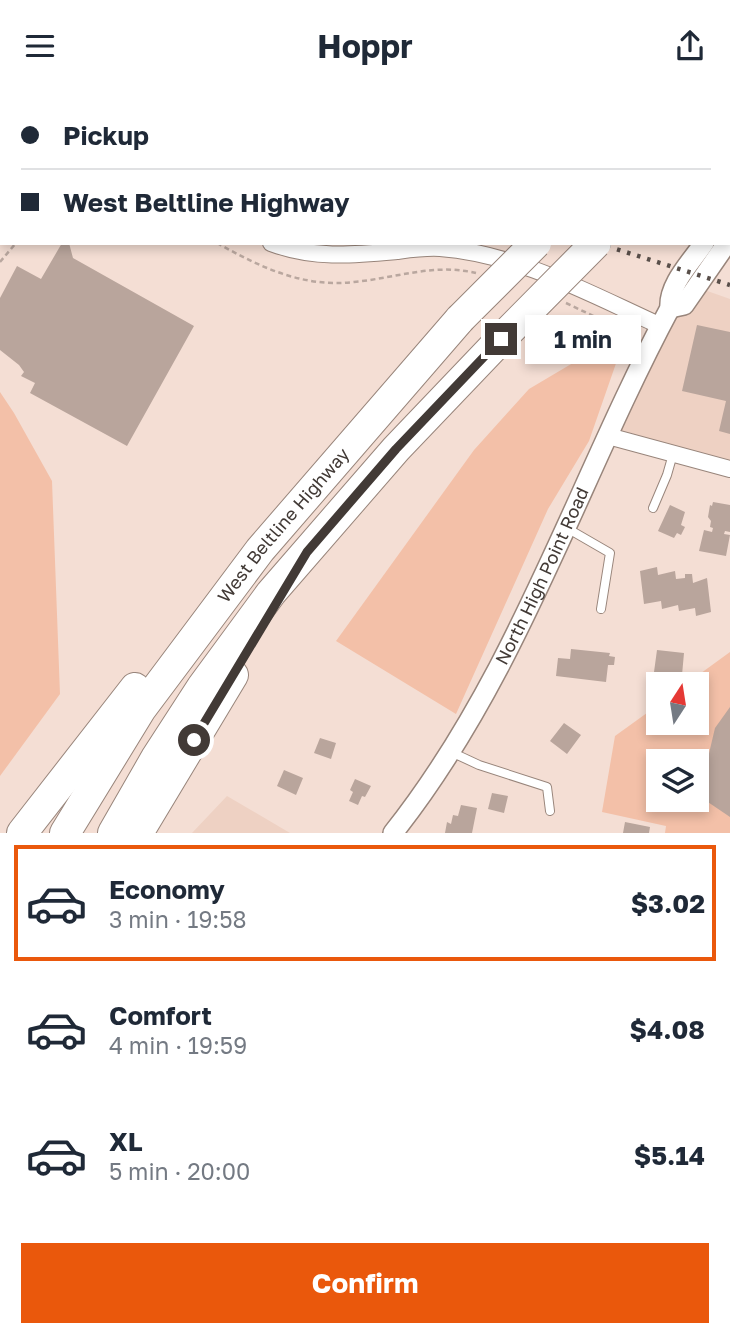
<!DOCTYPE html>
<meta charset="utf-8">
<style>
:root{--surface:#fff;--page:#f6f6f7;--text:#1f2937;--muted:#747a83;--line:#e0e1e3;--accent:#ea580c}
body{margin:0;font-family:"Golos Text",sans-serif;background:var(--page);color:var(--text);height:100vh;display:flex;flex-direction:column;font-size:26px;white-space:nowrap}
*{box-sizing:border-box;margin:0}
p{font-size:23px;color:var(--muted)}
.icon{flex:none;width:38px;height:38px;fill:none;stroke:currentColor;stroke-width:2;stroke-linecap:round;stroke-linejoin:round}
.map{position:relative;height:742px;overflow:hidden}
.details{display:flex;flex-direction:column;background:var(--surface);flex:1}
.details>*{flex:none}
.top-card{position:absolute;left:0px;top:0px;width:732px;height:154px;box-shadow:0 4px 10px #0003;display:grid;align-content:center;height:154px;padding:0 21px;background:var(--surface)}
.needle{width:46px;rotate:12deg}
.buttons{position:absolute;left:646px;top:581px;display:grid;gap:14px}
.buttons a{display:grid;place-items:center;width:63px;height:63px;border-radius:0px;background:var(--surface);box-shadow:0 4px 10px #0003;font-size:35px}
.end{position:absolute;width:32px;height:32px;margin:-16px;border:9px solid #423a36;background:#fff;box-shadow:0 0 0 4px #fff}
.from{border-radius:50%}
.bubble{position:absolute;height:49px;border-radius:0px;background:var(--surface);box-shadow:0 4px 10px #0003;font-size:23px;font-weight:700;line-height:49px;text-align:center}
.top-card b{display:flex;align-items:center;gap:24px;height:66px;font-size:26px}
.top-card b+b{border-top:2px solid var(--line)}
.top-card i{width:18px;height:18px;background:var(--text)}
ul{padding:12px 0 0;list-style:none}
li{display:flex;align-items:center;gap:21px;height:116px;margin:0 14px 10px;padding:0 7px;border:4px solid transparent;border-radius:0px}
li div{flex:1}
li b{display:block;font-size:26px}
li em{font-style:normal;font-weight:700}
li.active{border-color:var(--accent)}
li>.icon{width:63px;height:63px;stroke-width:1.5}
.button{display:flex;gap:14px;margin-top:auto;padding:14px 21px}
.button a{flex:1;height:80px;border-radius:0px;background:var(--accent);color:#fff;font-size:28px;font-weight:700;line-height:80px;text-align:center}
header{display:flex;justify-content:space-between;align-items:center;height:91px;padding:0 21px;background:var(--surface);font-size:32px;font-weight:700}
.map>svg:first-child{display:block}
.built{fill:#eed1c3}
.green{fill:#f3c0a8;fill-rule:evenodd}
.building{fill:#b9a59c}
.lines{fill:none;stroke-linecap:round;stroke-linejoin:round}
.service-casing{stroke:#98857b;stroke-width:10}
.minor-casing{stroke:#98857b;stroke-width:18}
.tertiary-casing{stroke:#98857b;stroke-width:22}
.motorway-casing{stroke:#98857b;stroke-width:32}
.path{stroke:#b9a79f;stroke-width:2.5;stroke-dasharray:5 3.5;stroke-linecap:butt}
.service{stroke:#fff;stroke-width:8}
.minor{stroke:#fff;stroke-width:16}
.tertiary{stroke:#fff;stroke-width:19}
.motorway{stroke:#fff;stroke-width:30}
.rail{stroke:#594f4a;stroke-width:4.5;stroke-dasharray:3.5 7;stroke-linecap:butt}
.motorway-bridge-casing{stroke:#98857b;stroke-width:32;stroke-linecap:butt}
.motorway-bridge{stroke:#fff;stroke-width:30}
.route{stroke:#423a36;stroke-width:9}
.labels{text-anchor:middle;stroke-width:7;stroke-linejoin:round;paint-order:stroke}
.street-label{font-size:18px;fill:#423a36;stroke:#f4ded4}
</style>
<header><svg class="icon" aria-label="menu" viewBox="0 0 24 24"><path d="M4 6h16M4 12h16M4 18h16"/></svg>Hoppr<svg class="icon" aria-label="share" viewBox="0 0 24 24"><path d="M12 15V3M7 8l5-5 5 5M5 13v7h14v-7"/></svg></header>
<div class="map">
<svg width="730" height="742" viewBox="0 0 730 742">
<rect width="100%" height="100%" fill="#f4ded4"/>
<path class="built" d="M180,0H619L618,2Z
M696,196L730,208V378L608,345L651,254Z
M227,705L290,742H192Z"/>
<path class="green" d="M610,250L621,258L589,350L548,418L456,623L336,550L474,359L529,298Z
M0,301L14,322L52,390L60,603L0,685Z
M730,561V742H665L666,735L602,721L615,645L658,614V632H696V593H686ZM658,670H696V709H658Z"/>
<path class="building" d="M62,152H69L73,167L194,235L127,355L30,302L35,292L21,285L24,281L19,274L0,259V207L17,175L41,188Z
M697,234L730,241V343L719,340L726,310L682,300Z
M713,411L730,414V441L725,440L724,443L730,444L726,465L699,460L704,439L712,441L713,437L710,436L711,430L708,426L710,414L712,415Z
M670,414L685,421L681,434L685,436L681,444L677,442L674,447L658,440Z
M657,476L658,484L675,480L676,488L685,487V483H692L693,492L707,487L711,521L696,525L695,517L679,520L678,514L662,518L661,510L644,513L640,480Z
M571,558L610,562L609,565L615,566L614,574H608L606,591L556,585L558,567L570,568Z
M657,559L684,562L682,584L654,581Z
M730,616V726L699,705L715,637Z
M564,632L581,644L567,663L550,650Z
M320,647L336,652L331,668L314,662Z
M284,679L303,687L296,704L277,695Z
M355,688L371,695L365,706L362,705L358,714L349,710L353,701L350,699Z
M492,702L508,705L504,722L488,718Z
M461,714L477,717L472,742H445L447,731L451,733L453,724L458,725Z
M625,731L650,736L649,742H623Z"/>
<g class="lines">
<defs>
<path id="service" d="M225,0L230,2
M289,2L290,0
M449,2L450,0
M653,417L667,384L673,363
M565,436L610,462L601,518
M451,661L479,674L547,696L550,720"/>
<path id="minor" d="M0,14L2,15
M271,152C313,168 353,164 397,160C412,158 426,156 440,157C519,163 590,203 661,235
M608,345L730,378"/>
<g id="tertiary">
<path d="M730,117V116"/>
<path d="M670,217L684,214L727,152"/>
<path id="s1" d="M393,742C517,586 577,391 670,217C668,194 691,171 704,152"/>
</g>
<g id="motorway">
<path d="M678,2L679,0"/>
<path d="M22,742L135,597"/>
<path id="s2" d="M65,742L141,618L260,459L460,228"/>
<path d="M113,742L156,667L202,596L271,502L396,358L501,248"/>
<path d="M138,742L233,584"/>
</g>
</defs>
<use href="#service" class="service-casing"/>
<use href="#minor" class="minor-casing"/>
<use href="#tertiary" class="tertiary-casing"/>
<use href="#motorway" class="motorway-casing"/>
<path class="path" d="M217,152C260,176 303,197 354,191C396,187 434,172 476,182
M0,171L16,152
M566,212L635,245"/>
<use href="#service" class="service"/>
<use href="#minor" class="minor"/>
<use href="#tertiary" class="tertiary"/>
<use href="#motorway" class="motorway"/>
<path class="rail" d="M106,0L112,2
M597,152L730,194"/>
<defs>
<path id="motorway-bridge" d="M460,228L536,152
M501,248L596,152"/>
</defs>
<use href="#motorway-bridge" class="motorway-bridge-casing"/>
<use href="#motorway-bridge" class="motorway-bridge"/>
</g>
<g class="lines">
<path class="route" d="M194,649L307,461L396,358L501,248"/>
</g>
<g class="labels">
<g class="street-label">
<text dy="6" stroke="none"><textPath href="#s2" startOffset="378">West Beltline Highway</textPath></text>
<text dy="6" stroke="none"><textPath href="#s1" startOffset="298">North High Point Road</textPath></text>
</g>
</g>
</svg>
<div class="buttons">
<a><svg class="needle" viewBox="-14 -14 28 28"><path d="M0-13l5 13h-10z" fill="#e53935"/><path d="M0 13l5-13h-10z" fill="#747a83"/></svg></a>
<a><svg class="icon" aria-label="layers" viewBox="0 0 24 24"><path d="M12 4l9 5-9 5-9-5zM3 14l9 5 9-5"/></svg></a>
</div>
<i class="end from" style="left:194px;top:649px"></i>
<i class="end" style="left:501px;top:248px"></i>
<div class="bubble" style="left:525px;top:224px;width:116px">1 min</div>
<div class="top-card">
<b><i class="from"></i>Pickup</b>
<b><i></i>West Beltline Highway</b>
</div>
</div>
<section class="details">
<ul>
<li class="active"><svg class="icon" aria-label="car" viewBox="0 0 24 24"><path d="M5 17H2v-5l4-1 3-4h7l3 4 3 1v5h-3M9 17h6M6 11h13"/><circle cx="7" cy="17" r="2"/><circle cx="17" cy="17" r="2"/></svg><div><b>Economy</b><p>3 min · 19:58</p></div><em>$3.02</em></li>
<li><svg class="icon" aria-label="car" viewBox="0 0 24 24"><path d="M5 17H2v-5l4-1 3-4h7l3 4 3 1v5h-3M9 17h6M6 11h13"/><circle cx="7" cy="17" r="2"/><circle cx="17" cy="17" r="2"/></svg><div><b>Comfort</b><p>4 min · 19:59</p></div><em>$4.08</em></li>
<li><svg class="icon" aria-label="car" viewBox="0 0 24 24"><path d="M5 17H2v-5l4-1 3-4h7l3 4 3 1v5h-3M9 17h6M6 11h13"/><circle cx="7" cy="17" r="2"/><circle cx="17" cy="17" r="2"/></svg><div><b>XL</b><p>5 min · 20:00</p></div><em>$5.14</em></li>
</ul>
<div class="button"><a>Confirm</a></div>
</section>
